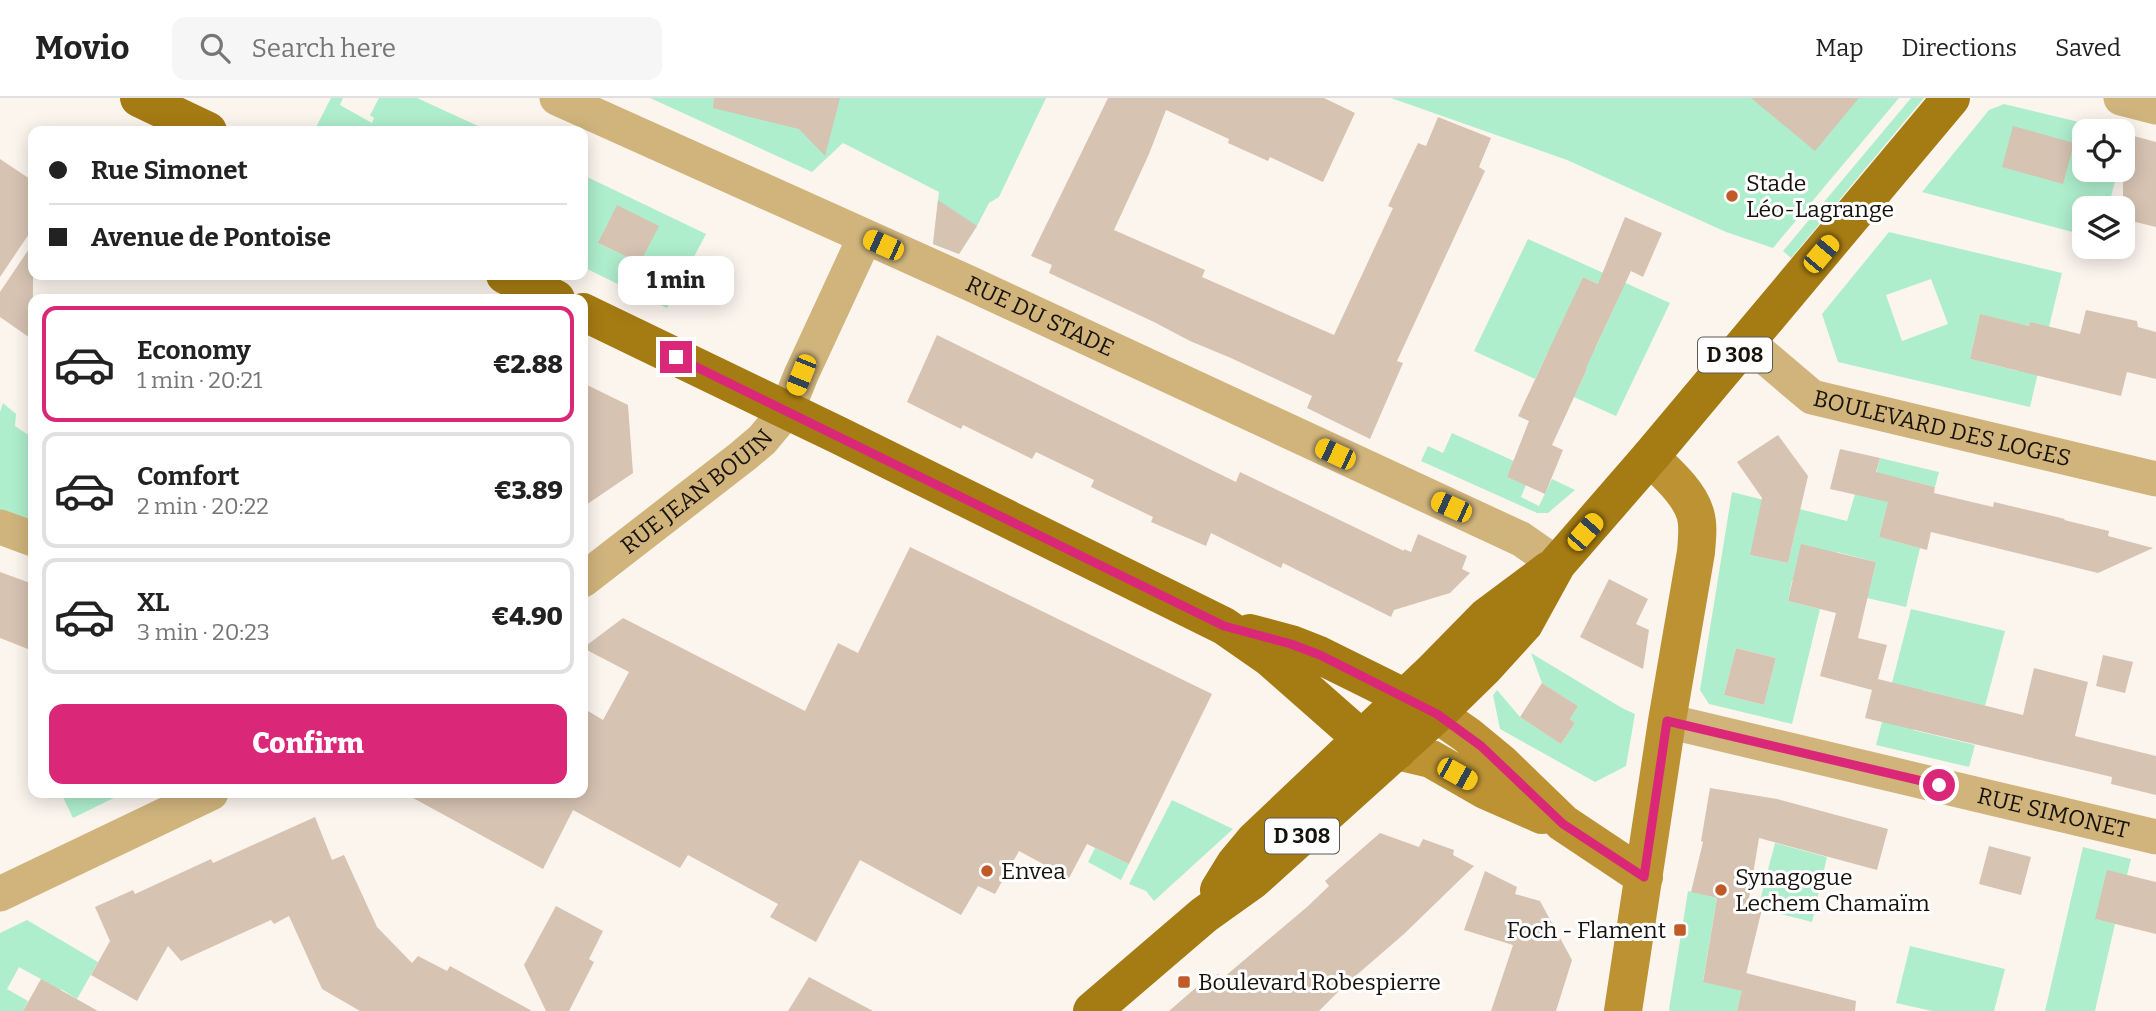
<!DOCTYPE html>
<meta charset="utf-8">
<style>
:root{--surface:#fff;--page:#f6f6f6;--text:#222;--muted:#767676;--line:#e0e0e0;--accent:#db2777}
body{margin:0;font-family:Bitter,serif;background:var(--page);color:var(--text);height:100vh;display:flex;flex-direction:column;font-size:26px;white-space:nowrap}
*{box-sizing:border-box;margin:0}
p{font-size:23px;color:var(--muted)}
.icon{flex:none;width:38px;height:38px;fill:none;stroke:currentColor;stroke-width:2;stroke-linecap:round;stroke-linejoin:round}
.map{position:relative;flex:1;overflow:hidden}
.sheet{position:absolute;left:28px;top:196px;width:560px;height:504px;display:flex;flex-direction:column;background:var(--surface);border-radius:14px;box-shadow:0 4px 18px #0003}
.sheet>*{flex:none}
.banner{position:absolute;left:28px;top:28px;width:560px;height:154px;border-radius:14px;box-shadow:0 4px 18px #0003;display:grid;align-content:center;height:154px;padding:0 21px;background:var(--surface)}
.tools{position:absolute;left:2072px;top:21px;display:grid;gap:14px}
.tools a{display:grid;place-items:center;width:63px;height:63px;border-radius:14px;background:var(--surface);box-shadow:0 4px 18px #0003;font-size:35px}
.end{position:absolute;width:32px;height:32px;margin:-16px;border:9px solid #db2777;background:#fff;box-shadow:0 0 0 4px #fff}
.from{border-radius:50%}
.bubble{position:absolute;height:49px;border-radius:14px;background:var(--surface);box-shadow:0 4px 18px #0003;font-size:23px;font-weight:800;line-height:49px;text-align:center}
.car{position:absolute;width:21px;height:42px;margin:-21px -10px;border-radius:9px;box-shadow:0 0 5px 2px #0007;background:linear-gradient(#f5c518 24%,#345 0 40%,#f5c518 0 76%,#345 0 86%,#f5c518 0)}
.banner b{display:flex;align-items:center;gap:24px;height:66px;font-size:26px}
.banner b+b{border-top:2px solid var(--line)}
.banner i{width:18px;height:18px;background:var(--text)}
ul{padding:12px 0 0;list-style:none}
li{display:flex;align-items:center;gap:21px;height:116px;margin:0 14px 10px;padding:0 7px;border:4px solid var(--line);border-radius:14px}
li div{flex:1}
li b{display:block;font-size:26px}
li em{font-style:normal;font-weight:800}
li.selected{border-color:var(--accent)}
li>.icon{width:63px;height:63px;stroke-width:1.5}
.cta{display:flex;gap:14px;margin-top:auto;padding:14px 21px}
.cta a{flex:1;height:80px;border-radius:14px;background:var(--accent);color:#fff;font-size:28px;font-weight:800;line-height:80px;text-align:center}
header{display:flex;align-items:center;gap:42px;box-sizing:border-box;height:98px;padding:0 35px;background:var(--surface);border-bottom:2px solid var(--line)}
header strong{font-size:33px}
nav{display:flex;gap:38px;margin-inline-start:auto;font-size:24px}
.search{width:490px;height:63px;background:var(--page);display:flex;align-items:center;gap:18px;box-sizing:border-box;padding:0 24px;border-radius:14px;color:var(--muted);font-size:26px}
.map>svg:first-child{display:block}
.green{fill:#aeeecd;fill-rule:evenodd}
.building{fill:#d6c3b2}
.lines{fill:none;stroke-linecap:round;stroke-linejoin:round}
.street{stroke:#d0b47c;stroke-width:35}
.secondary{stroke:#bc9233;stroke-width:38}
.primary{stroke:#a57b13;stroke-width:38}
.route{stroke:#db2777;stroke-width:9}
.poi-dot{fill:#c05b28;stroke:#fff;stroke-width:2.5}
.labels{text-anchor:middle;stroke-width:6;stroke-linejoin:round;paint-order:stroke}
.shield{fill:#fff;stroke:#5d5955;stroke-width:2}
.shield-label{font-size:21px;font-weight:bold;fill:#18120c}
.poi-label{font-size:23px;fill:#18120c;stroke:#fff;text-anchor:start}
.street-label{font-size:23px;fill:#18120c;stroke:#fff}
</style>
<header>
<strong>Movio</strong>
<div class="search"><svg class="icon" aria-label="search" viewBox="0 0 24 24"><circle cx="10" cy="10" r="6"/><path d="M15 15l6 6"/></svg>Search here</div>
<nav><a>Map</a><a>Directions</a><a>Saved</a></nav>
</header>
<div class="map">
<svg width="2156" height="913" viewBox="0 0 2156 913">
<rect width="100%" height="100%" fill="#fcf5ee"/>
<path class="green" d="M331,0H343L340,7L372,25L374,20L370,17L379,0H417L489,33H314Z
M650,0H1046L999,99L989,105L977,128L959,156L933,146L939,94L843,45L812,74Z
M1391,0H1899L1773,150L1726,134L1567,62Z
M1911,0H1924L1791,160L1783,153Z
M2004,6L2108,31L2107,33H2084V72H2118L2108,110H2084V137L1922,94L1989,12Z
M583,77L706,136L667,210L583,169ZM658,128L640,165L598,145Z
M1889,134L2062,175L2049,229L2029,228L1980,217L1970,261L2018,273L2041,262L2030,309L1838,264L1822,216ZM1931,181L1948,226L1902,243L1886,197Z
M1528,141L1670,205L1616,318L1574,299L1587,271L1548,254L1535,281L1474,253ZM1583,179L1620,196L1595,251L1558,234Z
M3,305L16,316L15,328L33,340V427L0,413V314Z
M1452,335L1514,363L1507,379L1526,387L1521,399L1539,408L1552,381L1575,392L1548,415H1537L1421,363L1428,348L1443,355Z
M1880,360L1939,374L1935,389L1895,379L1879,439L1920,450L1906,509L1867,500L1876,464L1837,454L1792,483L1788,503L1820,511L1792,626L1709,606L1700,592L1732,394L1847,423L1855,396L1870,399ZM1797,426L1788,465L1750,457ZM1736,550L1776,560L1764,607L1724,597Z
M1911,511L2005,533L1985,608L1923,592L1913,632L1975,647L1969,669L1876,647Z
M1531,555L1622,610L1635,616L1626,668L1595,684L1500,631L1493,597L1497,592L1520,619L1561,646L1575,625L1570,621L1578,608L1542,585Z
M61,695H124L73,720Z
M1172,702L1233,731L1154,803L1146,793L1129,786Z
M1775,745L1827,759L1812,824L1758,810Z
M2083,749L2131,761L2127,777L2096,821L2115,826L2095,913H2045Z
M1095,750L1129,766L1121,782L1088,764Z
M1688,793L1717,800L1703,883L1742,893L1737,913H1670L1669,911Z
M27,822L98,864L77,901L61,891L57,897L41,881L19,869L7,891L28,903L23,913H0V835Z
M1910,848L2005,871L1994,913H1932L1896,905Z"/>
<path class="building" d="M714,0H840L825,58L799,31L713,10Z
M1108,0H1324L1355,15L1323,84L1270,59L1268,63L1228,45L1229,41L1166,12L1149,56L1114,132L1205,172L1202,179L1334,237L1393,110L1388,108L1418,45L1426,48L1438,19L1491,40L1479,69L1485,73L1397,263L1403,265L1370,341L1307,310L1312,298L1231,260L1190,243L1154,224L1049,175L1052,167L1031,158Z
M1751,0H1859L1815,53Z
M2013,28L2074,45L2063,86L2002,69Z
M2123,35L2156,44V129L2123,121Z
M0,61L33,83V130L0,179Z
M938,102L977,128L959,156L933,146Z
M617,107L659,128L640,165L598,145Z
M1625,119L1662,135L1643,179L1631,173L1586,270L1587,271L1552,347L1563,352L1545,396L1507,379L1529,323L1518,318L1583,179L1598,186Z
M33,145V242L0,219V194Z
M2086,212L2137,223L2138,229L2156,234V281L2127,274L2121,298L1970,261L1980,216L2029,228L2030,224L2080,236Z
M937,237L1236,384L1240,374L1404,453V451L1411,454L1418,436L1467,458L1462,471L1470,475L1450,495L1394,512L1391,519L1283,465L1281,470L1211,435L1206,448L1151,424L1153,419L1091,389L1094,382L1036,354L1032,361L963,327L961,331L907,304Z
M583,285L628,307L633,375L583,409Z
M1778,337L1808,378L1788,465L1750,457L1762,400L1737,364Z
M1840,351L1880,360L1876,374L1935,389L1934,395L1993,409L1994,404L2065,421L2064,422L2109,433L2108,438L2153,450L2098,475L1931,434L1927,452L1879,439L1888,404L1830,391Z
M1801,446L1876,464L1858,540L1887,547L1878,581L2023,617L2034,570L2088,584L2075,638L2156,658V697L2111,686L2112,679L1865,620L1872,592L1820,578L1836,515L1788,503Z
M910,449L1212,596L1129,766L1087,746L1069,780L1019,753L995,796L978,788L961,817L860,762L816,844L770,819L778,806L688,757L680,770L573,712L543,771L404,695H583V610L603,622L629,574L583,550L623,520L805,613L838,545L858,555Z
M0,474L33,486V553L0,540Z
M1609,481L1648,501L1636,526L1649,532L1643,571L1580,539Z
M1736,550L1776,560L1764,607L1724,597Z
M2103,557L2133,564L2125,595L2096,588Z
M1542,585L1578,608L1570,621L1575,625L1561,646L1520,619Z
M1710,690L1777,701L1888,731L1877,772L1759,740L1748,807L1762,811L1742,893L1703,884L1717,800L1691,794L1703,744L1701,743Z
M315,719L332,762L344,757L377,829L412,865L418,858L447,873L450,868L532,913H360L322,891L289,818L274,826L271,822L181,863L168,848L137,903L91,877L110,843L95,809L133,792L135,796L211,761L213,765Z
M1380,735L1419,749L1423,741L1454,752L1453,757L1474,768L1404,836L1345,887L1319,913H1169L1206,881L1208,884L1218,876L1223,880L1307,809L1329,788L1325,783Z
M1989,748L2031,759L2021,797L1979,786Z
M2107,772L2156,784V836L2095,821Z
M1485,773L1517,789L1515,796L1540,803L1572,862L1556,913H1491L1513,847L1464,832Z
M556,808L603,833L589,861L594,864L569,913H546L524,867Z
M1746,875L1856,903L1855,913H1737Z
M809,879L873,913H788Z
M41,881L98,913H23Z"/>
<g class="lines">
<g class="street">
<path id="s1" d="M557,0L969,185L1521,441L1557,466"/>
<path d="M2121,0L2156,9"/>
<path id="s2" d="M1747,244L1812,299L2156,381"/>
<path d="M0,429L33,441"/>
<path id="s3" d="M583,482L743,358L762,342L787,312L801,277L865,139"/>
<path id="s4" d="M1667,623L2156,739"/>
<path d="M0,796L211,695"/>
</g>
<path class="secondary" d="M1437,616L1467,637L1501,665L1563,725L1644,779
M1397,653L1431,661L1485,692L1542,717
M1623,913L1667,623L1696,454C1697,441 1699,427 1695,415C1688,393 1666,375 1650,359"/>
<path class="primary" d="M139,0L208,33
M505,177L556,201
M583,214L838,337L1224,528L1270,560L1362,641L1397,653
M1250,535L1291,546L1319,557L1426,610
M1219,792L1235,766L1255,742L1432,574L1486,519L1549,472
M1092,913L1204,817L1253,782L1437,616L1484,570L1524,526L1557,466L1650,359L1951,0"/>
</g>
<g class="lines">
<path class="route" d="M676,259L1224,528L1291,546L1320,557L1437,616L1481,648L1563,726L1644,779L1667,623L1939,687"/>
</g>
<g class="poi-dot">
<circle cx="1732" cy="98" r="7"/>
<circle cx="987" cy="773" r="7"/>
<circle cx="1721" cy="792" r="7"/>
<rect x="1673" y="825" width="14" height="14" rx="3.5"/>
<rect x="1177" y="877" width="14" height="14" rx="3.5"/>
</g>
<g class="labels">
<g class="shield">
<rect x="1698" y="239.5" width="74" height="35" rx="5"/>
<rect x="1265" y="720.5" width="74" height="35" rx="5"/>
</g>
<g class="shield-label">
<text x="1735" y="264">D 308</text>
<text x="1302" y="745">D 308</text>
</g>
<g class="poi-label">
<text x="1746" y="93">Stade<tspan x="1746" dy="26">Léo-Lagrange</tspan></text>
<text x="1001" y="781">Envea</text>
<text x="1735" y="787">Synagogue<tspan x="1735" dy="26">Lechem Chamaïm</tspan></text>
<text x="1666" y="840" text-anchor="end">Foch - Flament</text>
<text x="1198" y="892">Boulevard Robespierre</text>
</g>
<g class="street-label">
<text dy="8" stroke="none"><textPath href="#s1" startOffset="530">RUE DU STADE</textPath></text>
<text dy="8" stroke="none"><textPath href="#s2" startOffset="219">BOULEVARD DES LOGES</textPath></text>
<text dy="8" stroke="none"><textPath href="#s3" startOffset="144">RUE JEAN BOUIN</textPath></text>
<text dy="8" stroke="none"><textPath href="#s4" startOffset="397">RUE SIMONET</textPath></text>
</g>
</g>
</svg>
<div class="tools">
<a><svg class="icon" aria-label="locate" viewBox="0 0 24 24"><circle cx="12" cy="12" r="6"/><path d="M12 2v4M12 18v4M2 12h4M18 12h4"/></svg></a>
<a><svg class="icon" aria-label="layers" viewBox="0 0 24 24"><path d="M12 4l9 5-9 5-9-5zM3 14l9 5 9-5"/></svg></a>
</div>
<i class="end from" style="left:1939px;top:687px"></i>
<i class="end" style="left:676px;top:259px"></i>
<div class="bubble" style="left:618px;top:158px;width:116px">1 min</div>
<i class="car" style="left:883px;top:147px;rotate:294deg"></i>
<i class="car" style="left:1821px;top:156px;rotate:40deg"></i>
<i class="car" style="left:801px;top:277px;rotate:202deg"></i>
<i class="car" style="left:1335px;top:356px;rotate:295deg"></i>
<i class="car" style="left:1451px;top:409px;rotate:294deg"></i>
<i class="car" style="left:1585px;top:434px;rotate:41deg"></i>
<i class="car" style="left:1457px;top:676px;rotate:119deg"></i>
<div class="banner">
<b><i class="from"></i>Rue Simonet</b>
<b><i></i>Avenue de Pontoise</b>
</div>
<section class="sheet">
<ul>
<li class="selected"><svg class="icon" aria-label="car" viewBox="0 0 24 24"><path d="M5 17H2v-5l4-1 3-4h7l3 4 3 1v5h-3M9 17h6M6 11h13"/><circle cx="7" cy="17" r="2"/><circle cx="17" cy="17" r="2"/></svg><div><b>Economy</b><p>1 min · 20:21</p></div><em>€2.88</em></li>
<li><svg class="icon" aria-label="car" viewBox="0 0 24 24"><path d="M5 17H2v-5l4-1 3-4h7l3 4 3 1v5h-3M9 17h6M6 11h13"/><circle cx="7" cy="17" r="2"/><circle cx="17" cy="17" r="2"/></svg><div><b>Comfort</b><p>2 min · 20:22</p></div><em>€3.89</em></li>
<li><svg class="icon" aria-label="car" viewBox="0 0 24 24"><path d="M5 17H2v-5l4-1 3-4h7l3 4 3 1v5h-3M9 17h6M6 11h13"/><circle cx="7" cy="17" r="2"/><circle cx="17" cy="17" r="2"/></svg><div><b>XL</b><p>3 min · 20:23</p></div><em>€4.90</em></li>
</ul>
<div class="cta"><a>Confirm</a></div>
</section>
</div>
